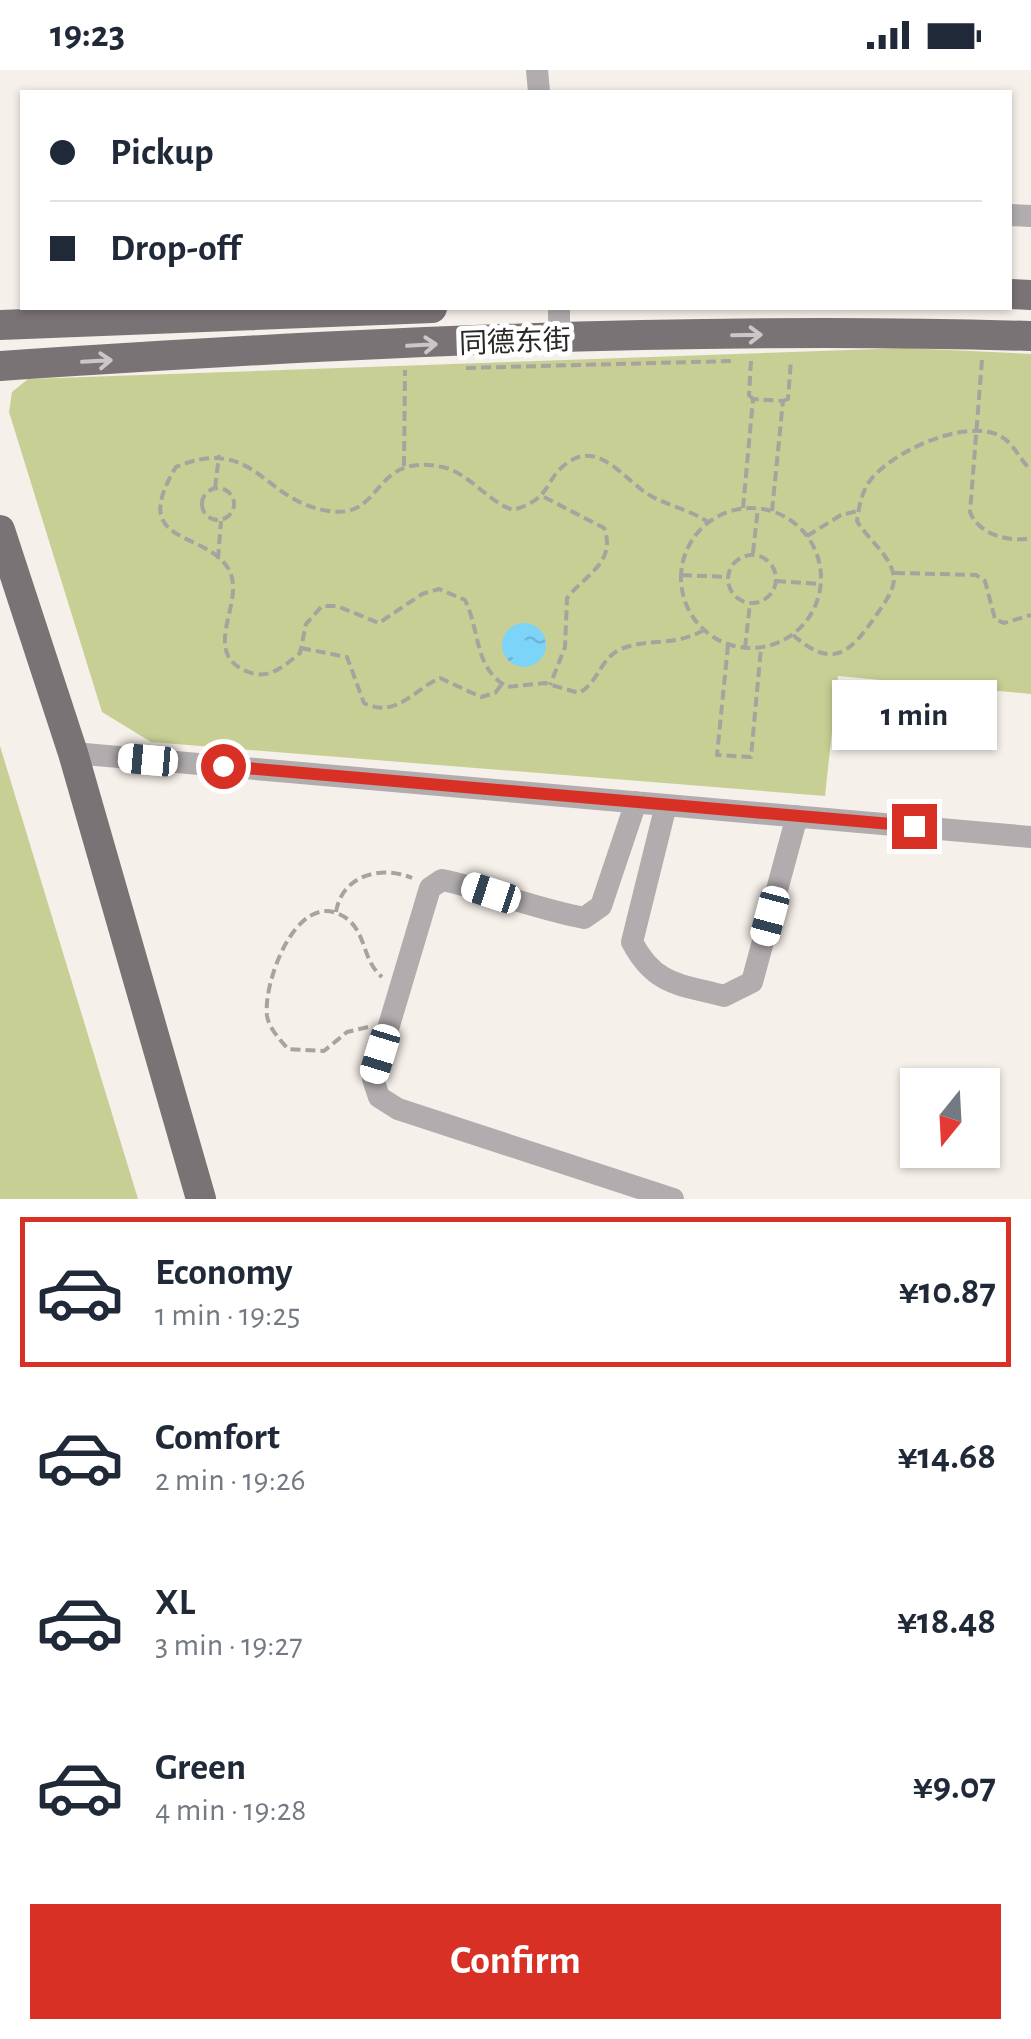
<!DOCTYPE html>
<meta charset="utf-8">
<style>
:root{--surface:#fff;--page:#f6f6f7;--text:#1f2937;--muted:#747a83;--line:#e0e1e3;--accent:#d93025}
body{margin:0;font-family:"Alegreya Sans","Noto Sans SC",sans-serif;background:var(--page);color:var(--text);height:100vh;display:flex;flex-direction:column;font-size:38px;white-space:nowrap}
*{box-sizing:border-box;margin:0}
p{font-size:32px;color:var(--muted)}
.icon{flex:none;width:55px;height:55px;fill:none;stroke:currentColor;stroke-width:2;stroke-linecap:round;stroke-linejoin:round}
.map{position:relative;height:1129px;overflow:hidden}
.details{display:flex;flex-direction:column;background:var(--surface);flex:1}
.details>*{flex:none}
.guide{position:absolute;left:20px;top:20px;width:992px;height:220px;border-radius:0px;box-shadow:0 2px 8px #0004;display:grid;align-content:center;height:220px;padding:0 30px;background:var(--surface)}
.needle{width:65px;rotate:198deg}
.controls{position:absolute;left:900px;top:998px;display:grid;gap:20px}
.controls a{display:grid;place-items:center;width:100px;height:100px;border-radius:0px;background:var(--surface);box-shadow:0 2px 8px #0004;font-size:50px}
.end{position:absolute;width:45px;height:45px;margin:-22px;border:12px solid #d93025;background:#fff;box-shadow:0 0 0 5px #fff}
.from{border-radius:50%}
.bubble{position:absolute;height:70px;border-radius:0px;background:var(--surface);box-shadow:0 2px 8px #0004;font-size:32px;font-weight:700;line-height:70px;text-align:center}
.car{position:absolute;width:30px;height:60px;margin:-30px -15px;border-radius:12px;box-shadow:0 0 8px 2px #0007;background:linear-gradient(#fff 24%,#345 0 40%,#fff 0 76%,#345 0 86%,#fff 0)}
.guide b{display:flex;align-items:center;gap:35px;height:95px;font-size:38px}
.guide b+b{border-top:2px solid var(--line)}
.guide i{width:25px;height:25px;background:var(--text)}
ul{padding:18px 0 0;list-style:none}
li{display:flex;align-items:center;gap:30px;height:150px;margin:0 20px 15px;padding:0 10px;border:5px solid transparent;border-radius:0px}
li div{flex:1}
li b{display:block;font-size:38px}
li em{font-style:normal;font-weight:700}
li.active{border-color:var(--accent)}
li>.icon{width:90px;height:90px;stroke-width:1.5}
.button{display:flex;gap:20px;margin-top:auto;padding:20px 30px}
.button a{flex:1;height:115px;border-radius:0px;background:var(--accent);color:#fff;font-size:40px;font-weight:700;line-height:115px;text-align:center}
.status{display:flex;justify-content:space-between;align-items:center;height:70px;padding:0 50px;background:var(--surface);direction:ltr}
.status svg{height:28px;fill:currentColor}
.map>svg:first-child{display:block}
.green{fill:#c8cf94}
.water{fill:url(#water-ripples)}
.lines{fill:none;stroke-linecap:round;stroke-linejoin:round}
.path{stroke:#a7a39e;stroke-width:4;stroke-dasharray:10 5;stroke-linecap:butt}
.minor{stroke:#b1acad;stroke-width:22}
.major{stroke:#7a7375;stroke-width:30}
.oneway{stroke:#cac7c8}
.route{stroke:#d93025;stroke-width:12}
.labels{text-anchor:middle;stroke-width:10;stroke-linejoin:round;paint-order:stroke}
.street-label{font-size:28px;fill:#292724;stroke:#fff}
</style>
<div class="status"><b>19:23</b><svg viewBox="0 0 49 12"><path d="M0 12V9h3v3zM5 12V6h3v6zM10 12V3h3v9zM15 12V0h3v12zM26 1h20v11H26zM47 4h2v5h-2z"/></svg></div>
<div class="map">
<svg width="1031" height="1129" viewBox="0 0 1031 1129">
<defs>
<pattern id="water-ripples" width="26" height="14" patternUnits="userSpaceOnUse" patternTransform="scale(2.5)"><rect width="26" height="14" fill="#7dd4f9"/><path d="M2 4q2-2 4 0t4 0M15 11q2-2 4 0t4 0" fill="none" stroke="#6cb6d5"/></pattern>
</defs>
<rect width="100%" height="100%" fill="#f6f0ea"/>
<path class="green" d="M907,278L1031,284V624L838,606L825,726L151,672L102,642L9,342L12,322L28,309Z
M0,676L138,1129H0Z"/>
<path class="water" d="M502 575a22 22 0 1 1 44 0a22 22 0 1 1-44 0Z"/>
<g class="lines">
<path class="path" d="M982,290L970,442C978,464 1009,473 1031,468
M751,291L749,325L753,329
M466,298L731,291
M783,331L788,329L791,290
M404,396L405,300
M202 434a16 16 0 1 1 32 0a16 16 0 1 1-32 0Z
M215,418L219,385
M544,427L604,458C617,492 585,505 567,528L565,577L550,615
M681 508a70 70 0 1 1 140 0a70 70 0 1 1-140 0Z
M743,438L753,329L783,331L772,441
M807,466L841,445L858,441
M753,483L758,438
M728 509a24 24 0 1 1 48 0a24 24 0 1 1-48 0Z
M218,489L221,451
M895,503L976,505L985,511L995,549L1004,553L1031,545
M682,505L728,507
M776,511L821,514
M704,560C671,578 650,567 621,579C600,588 599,612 579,623L545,613L507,617C473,596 481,563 465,530L439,519L422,524L379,553L337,536H322L306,554L300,583C283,597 268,611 246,601C199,581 248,530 228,498C203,459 128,476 176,397C255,364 263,432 329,441C385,450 370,382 442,397C468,402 487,431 513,440C555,428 542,409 570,391C601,371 627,413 651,426C669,436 690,440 708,452
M793,565C834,601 851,582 877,544C884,534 894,520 894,509C893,487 868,470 857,451C859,436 862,420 872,408C897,380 957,353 993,363C1013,369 1017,387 1031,400
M728,575L717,685L751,687L761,578
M301,578L347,587L364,633C396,649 413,620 440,608L481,627L495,623L502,614
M745,578L750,533
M336,842C342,805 381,795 412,808
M368,957L347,962L324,981L288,979C280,970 269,958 267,946C263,913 295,824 339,844C368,857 360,889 382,907"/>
<path class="minor" d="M537,0L539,22
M1010,145L1031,146
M559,268V238
M73,683L1031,767
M636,732L601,836L584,848C536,839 490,820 442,810L430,818L373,1009L379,1027L398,1039L673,1129
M666,735L632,872C655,916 680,914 724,926L752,912L797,746"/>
<path class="major" d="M1010,224L1031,225
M0,255L432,238
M0,296C342,273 688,256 1031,266
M0,460L73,683L201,1129"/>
</g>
<defs><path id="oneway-shaft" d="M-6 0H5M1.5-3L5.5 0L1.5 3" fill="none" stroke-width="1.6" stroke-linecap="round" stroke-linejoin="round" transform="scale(2.5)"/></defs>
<g class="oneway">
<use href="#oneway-shaft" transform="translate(747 265) rotate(-1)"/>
<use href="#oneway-shaft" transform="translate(422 275) rotate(-3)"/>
<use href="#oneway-shaft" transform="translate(97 291) rotate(-3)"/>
</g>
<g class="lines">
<path class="route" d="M223,696L914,756"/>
</g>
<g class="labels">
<g class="street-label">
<text transform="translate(515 271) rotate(-2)" y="10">同德东街</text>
</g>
</g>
</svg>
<div class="controls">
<a><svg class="needle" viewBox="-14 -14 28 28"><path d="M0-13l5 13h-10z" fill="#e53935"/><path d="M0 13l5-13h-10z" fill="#747a83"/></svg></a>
</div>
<i class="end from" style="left:223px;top:696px"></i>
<i class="end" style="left:914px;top:756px"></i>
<div class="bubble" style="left:832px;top:610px;width:165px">1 min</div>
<i class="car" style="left:148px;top:690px;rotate:275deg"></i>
<i class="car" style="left:491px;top:823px;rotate:288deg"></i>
<i class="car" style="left:770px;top:846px;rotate:195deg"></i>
<i class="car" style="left:380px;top:984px;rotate:197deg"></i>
<div class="guide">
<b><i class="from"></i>Pickup</b>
<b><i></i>Drop-off</b>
</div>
</div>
<section class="details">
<ul>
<li class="active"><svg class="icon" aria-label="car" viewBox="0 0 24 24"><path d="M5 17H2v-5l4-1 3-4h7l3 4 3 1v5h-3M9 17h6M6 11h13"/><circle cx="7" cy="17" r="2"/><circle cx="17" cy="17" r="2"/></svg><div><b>Economy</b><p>1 min · 19:25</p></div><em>¥10.87</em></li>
<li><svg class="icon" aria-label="car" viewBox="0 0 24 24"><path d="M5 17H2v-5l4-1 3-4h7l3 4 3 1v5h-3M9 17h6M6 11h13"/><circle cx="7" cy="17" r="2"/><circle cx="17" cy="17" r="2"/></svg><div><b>Comfort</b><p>2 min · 19:26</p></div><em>¥14.68</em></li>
<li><svg class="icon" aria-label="car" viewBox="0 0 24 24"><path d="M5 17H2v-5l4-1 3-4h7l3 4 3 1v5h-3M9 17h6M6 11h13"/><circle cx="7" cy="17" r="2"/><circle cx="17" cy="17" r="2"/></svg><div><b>XL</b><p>3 min · 19:27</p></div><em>¥18.48</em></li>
<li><svg class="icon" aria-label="car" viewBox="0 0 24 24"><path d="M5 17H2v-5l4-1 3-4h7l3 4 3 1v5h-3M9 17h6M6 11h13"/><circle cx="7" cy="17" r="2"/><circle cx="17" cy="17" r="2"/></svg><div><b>Green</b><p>4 min · 19:28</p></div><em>¥9.07</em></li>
</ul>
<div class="button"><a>Confirm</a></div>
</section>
